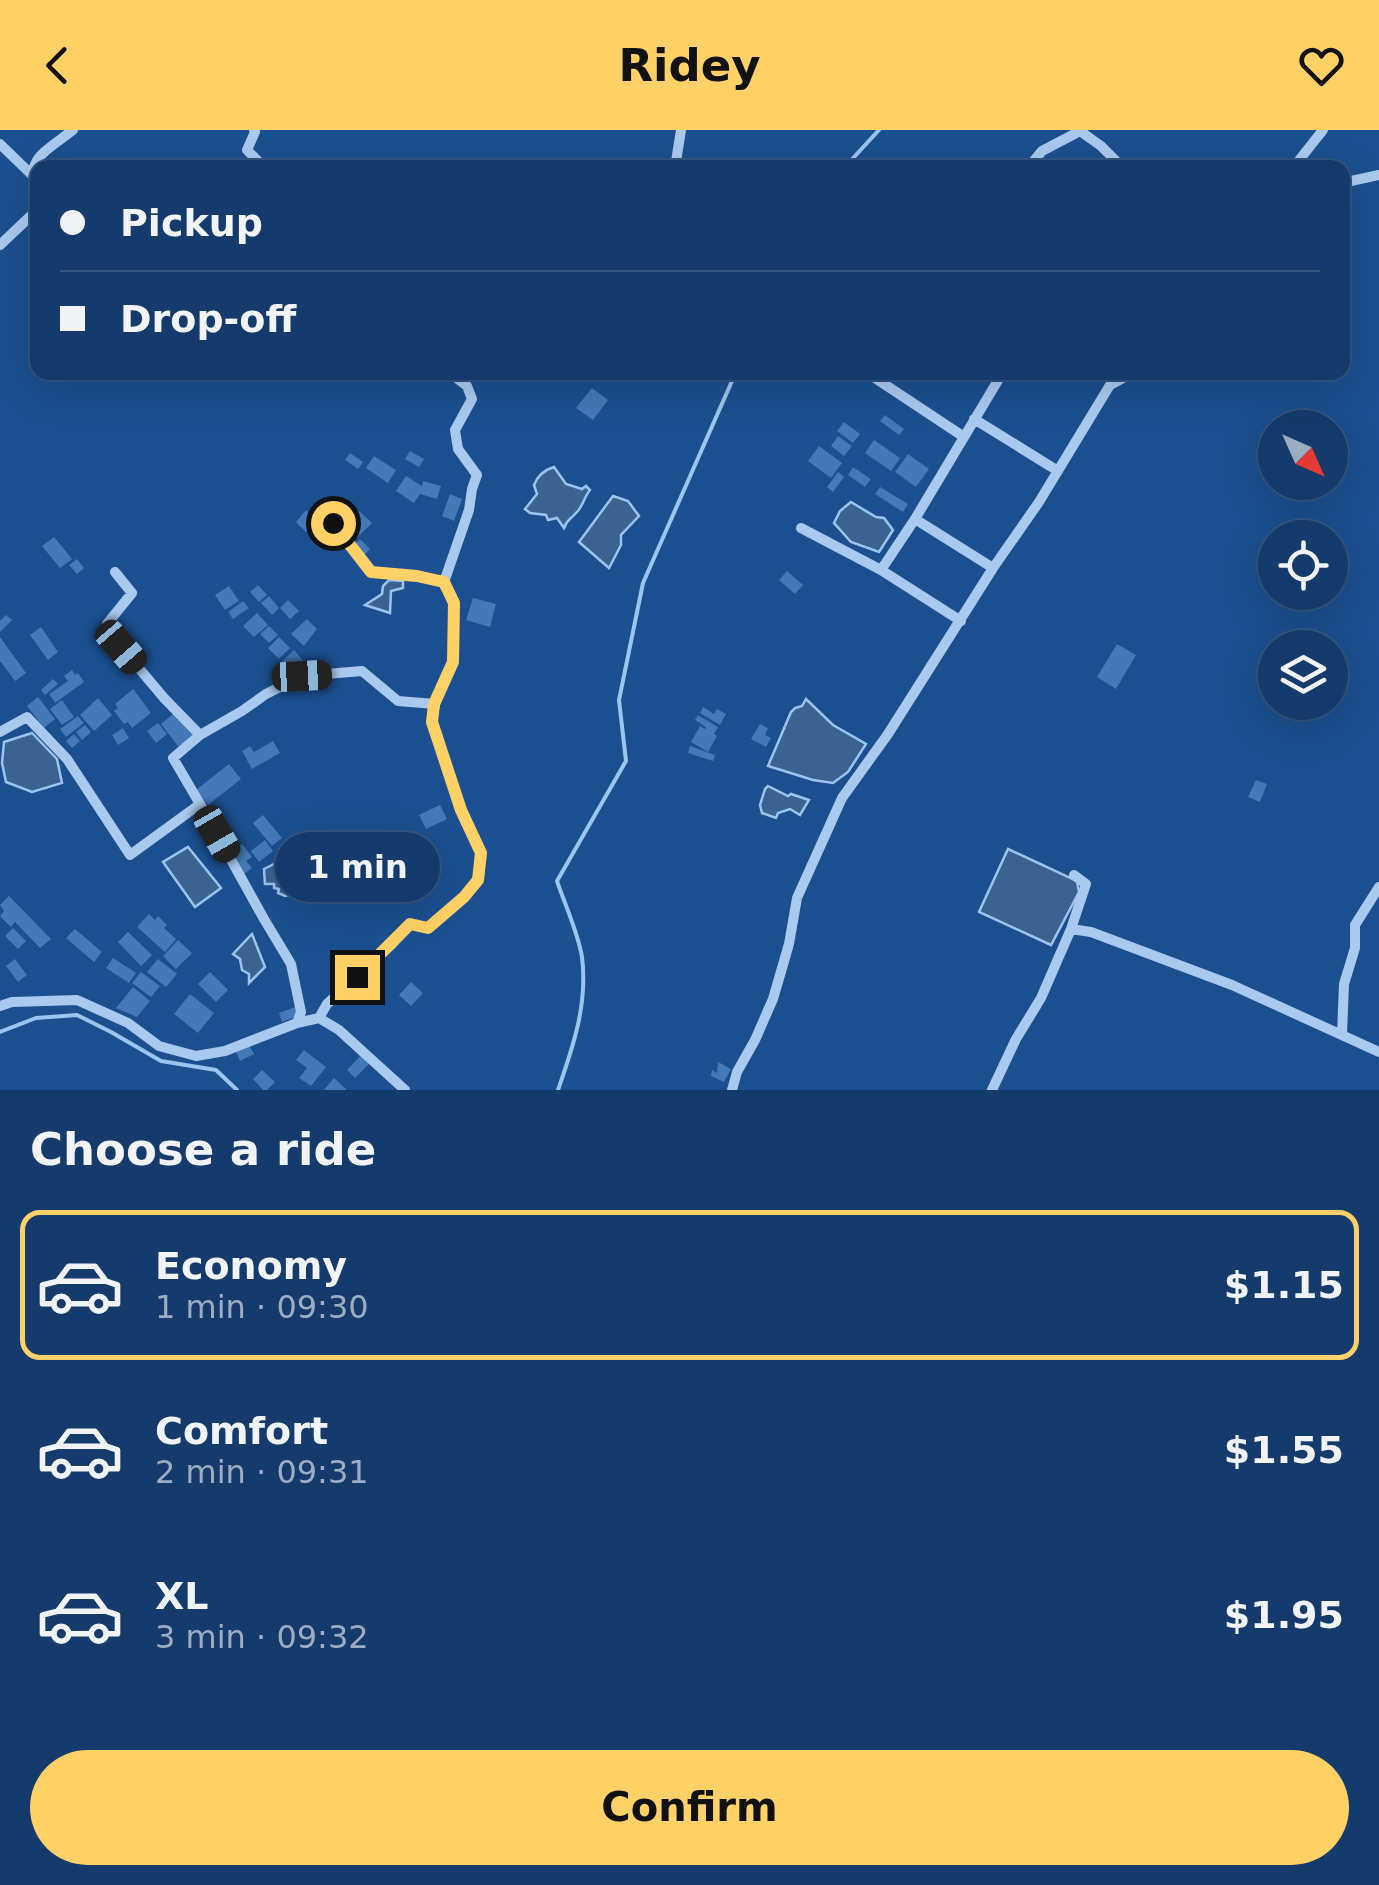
<!DOCTYPE html>
<meta charset="utf-8">
<style>
:root{--surface:#143b6b;--page:#214673;--text:#f1f3f6;--muted:#9dadc1;--line:#33557e;--accent:#ffd166}
body{margin:0;font-family:"DejaVu Sans",sans-serif;background:var(--page);color:var(--text);height:100vh;display:flex;flex-direction:column;font-size:38px;white-space:nowrap}
*{box-sizing:border-box;margin:0}
p{font-size:32px;color:var(--muted)}
.icon{flex:none;width:55px;height:55px;fill:none;stroke:currentColor;stroke-width:2;stroke-linecap:round;stroke-linejoin:round}
.map{position:relative;height:960px;overflow:hidden}
.side{display:flex;flex-direction:column;background:var(--surface);flex:1}
.side>*{flex:none}
.guide{position:absolute;left:30px;top:30px;width:1320px;height:220px;border-radius:20px;box-shadow:0 10px 40px #0002,0 0 0 2px var(--line);display:grid;align-content:center;height:220px;padding:0 30px;background:var(--surface)}
.needle{width:65px;rotate:135deg}
.tools{position:absolute;left:1258px;top:280px;display:grid;gap:20px}
.tools a{display:grid;place-items:center;width:90px;height:90px;border-radius:50%;background:var(--surface);box-shadow:0 10px 40px #0002,0 0 0 2px var(--line);font-size:50px}
.end{position:absolute;width:45px;height:45px;margin:-22px;border:12px solid #ffd166;background:#111;box-shadow:0 0 0 5px #111}
.from{border-radius:50%}
.bubble{position:absolute;height:70px;border-radius:35px;background:var(--surface);box-shadow:0 10px 40px #0002,0 0 0 2px var(--line);font-size:32px;font-weight:700;line-height:70px;text-align:center}
.car{position:absolute;width:30px;height:60px;margin:-30px -15px;border-radius:12px;box-shadow:0 0 8px 2px #0007;background:linear-gradient(#222 24%,#8ab4d8 0 40%,#222 0 76%,#8ab4d8 0 86%,#222 0)}
.guide b{display:flex;align-items:center;gap:35px;height:95px;font-size:38px}
.guide b+b{border-top:2px solid var(--line)}
.guide i{width:25px;height:25px;background:var(--text)}
ul{padding:0;list-style:none}
li{display:flex;align-items:center;gap:30px;height:150px;margin:0 20px 15px;padding:0 10px;border:5px solid transparent;border-radius:20px}
li div{flex:1}
li b{display:block;font-size:38px}
li em{font-style:normal;font-weight:700}
li.selected{border-color:var(--accent)}
li>.icon{width:90px;height:90px;stroke-width:1.5}
h2{padding:0 30px;font-size:45px;line-height:120px}
.primary-button{display:flex;gap:20px;margin-top:auto;padding:20px 30px}
.primary-button a{flex:1;height:115px;border-radius:60px;background:var(--accent);color:#111;font-size:40px;font-weight:700;line-height:115px;text-align:center}
header{display:flex;justify-content:space-between;align-items:center;height:130px;padding:0 30px;background:var(--accent);color:#111;font-size:45px;font-weight:700}
.map>svg:first-child{display:block}
.water{fill:#3c6290;stroke:#9cc4f0;stroke-width:2.5}
.lines{fill:none;stroke-linecap:round;stroke-linejoin:round}
.stream{stroke:#9cc4f0;stroke-width:4}
.building{fill:#4478b7}
.minor{stroke:#a9c9ee;stroke-width:10}
.route{stroke:#ffd166;stroke-width:12}
</style>
<header><svg class="icon" aria-label="back" viewBox="0 0 24 24"><path d="M15 5l-7 7 7 7"/></svg>Ridey<svg class="icon" aria-label="heart" viewBox="0 0 24 24"><path d="M12 20l-8-8c-3-5 5-10 8-4 3-6 11-1 8 4z"/></svg></header>
<div class="map">
<svg width="1379" height="960" viewBox="0 0 1379 960">
<rect width="100%" height="100%" fill="#1b4f8f"/>
<path class="water" d="M554,337L566,354L582,359L586,356L590,360C584,367 583,377 576,383C570,390 567,389 564,398L557,388L548,390L546,385L530,383L525,379L537,364L534,355C538,345 544,340 554,337Z
M613,366L628,371L639,386L621,405V415L609,438L579,412Z
M851,372L876,387L884,388L893,400L879,422L851,412L834,393L840,381Z
M389,450L403,451V458L391,461L390,483L365,475L382,464L383,456Z
M806,569L833,595L866,614L848,642L833,653L813,650L768,636L791,582L795,578L802,576Z
M32,603L57,629L62,653L32,662L6,652L2,633L4,612Z
M768,656L788,666L791,664L809,670L800,685L790,679L778,683L776,688L762,683L760,675L765,659Z
M188,717L221,758L195,777L163,732Z
M1008,719L1077,751L1079,762L1051,815L979,782Z
M282,730L288,731L296,763L285,766L278,763L279,759L274,758V754H265L264,739Z
M252,804L265,837L249,853V844L242,840L240,829L233,824Z"/>
<g class="lines">
<path class="stream" d="M844,38L879,0
M0,902L36,888L77,885L111,902L161,931L216,940L237,960
M558,960C573,917 588,874 582,827C578,802 565,775 557,751L626,631L619,570L643,453L736,242"/>
</g>
<path class="building" d="M592,258L608,270L593,290L576,278Z
M885,285L904,299L899,305L880,291Z
M844,292L860,304L853,313L837,301Z
M838,306L852,316L844,326L831,316Z
M874,310L900,328L891,341L865,323Z
M819,316L842,333L831,348L808,331Z
M410,321L424,329L419,337L405,329Z
M350,323L363,332L358,339L345,330Z
M908,324L929,339L916,357L895,342Z
M374,326L396,340L388,353L366,338Z
M853,337L871,349L865,357L848,345Z
M838,342L844,347L833,362L827,357Z
M406,346L422,356L423,351L441,356L437,369L420,364L414,373L396,361Z
M880,357L908,374L903,382L875,364Z
M450,364L462,369L454,391L442,386Z
M341,368L354,380L347,388L349,390L359,381L372,393L353,412L340,399L344,395L340,391L342,388L332,379Z
M306,380L334,407L323,419L311,407L316,401L311,397L306,402L296,392Z
M54,407L72,429L60,438L42,416Z
M360,409L370,419L364,425L354,415Z
M77,429L84,438L77,444L69,435Z
M787,441L803,455L795,464L779,450Z
M258,455L267,465L259,472L250,462Z
M229,456L239,471L225,480L215,465Z
M269,466L279,478L272,485L261,473Z
M473,468L496,474L490,497L466,490Z
M288,470L299,481L290,489L280,478Z
M243,471L249,478L233,489L228,482Z
M257,483L268,495L254,507L243,496Z
M6,485L12,490L0,502V491Z
M307,489L317,499L304,516L291,504Z
M269,496L278,505L269,513L260,504Z
M41,497L58,522L48,530L30,505Z
M0,507L26,543L15,551L0,531Z
M279,507L290,518L279,529L268,518Z
M1117,514L1136,525L1116,559L1097,547Z
M294,520L305,533L293,544L282,531Z
M72,540L75,545L78,543L84,552L55,573L49,564L68,551L64,546Z
M53,549L58,554L45,565L41,560Z
M133,559L151,583L132,598L128,592L124,594L114,581L118,578L115,574Z
M38,567L55,589L44,598L27,576Z
M98,568L112,585L94,601L80,585Z
M62,570L74,587L62,595L50,579Z
M703,577L714,584L717,579L726,584L720,595L700,583Z
M174,583L195,605L180,619L161,594Z
M698,585L718,597L714,604L717,606L708,622L691,612L700,596L705,599L706,597L695,590Z
M78,586L84,593L66,607L60,599Z
M158,593L167,604L156,613L147,601Z
M760,594L768,598L765,605L771,608L766,617L751,609Z
M85,595L91,602L82,610L76,602Z
M123,598L129,608L118,615L112,605Z
M74,604L80,611L72,618L66,611Z
M273,611L280,623L252,639L242,621L250,616L254,622Z
M690,616L715,625L713,631L688,623Z
M229,634L241,649L208,675L196,660Z
M1256,650L1267,654L1260,672L1248,667Z
M440,675L447,689L426,699L419,685Z
M263,685L282,708L272,716L253,693Z
M335,704L348,726L335,733L322,712Z
M265,710L273,721L259,732L251,721Z
M242,714L252,727L246,731L252,738L244,744L229,724Z
M363,743L370,754L345,769L338,758Z
M9,766L51,809L40,818L15,792L11,797L0,786L4,781L0,775Z
M149,784L155,790L158,786L167,795L164,798L176,809L165,822L137,797Z
M13,798L26,811L18,819L5,806Z
M75,799L102,822L94,832L66,808Z
M128,802L152,825L141,836L118,812Z
M178,810L192,823L176,839L163,826Z
M113,828L136,843L129,853L106,838Z
M15,829L27,845L18,852L6,836Z
M158,829L177,844L166,857L147,842Z
M141,842L160,856L151,867L132,853Z
M210,842L228,860L216,872L198,854Z
M411,852L423,863L411,876L399,865Z
M133,857L150,871L137,887L116,878Z
M190,864L214,883L198,903L174,884Z
M295,877L298,886L282,892L279,883Z
M249,915L254,924L240,931L236,922Z
M304,920L326,937L311,956L299,948L307,938L296,930Z
M361,925L369,934L355,948L347,940Z
M718,932L731,939L724,952L711,946L712,940L717,943Z
M262,940L275,952L267,960H263L253,949Z
M334,948L347,960H324Z"/>
<g class="lines">
<path class="minor" d="M254,0L255,2L247,20L265,38
M0,14L31,44
M920,36L923,38
M675,38L681,0
M1028,38L1042,21L1080,1L1101,16L1123,38
M1293,38L1323,0
M1342,53L1379,45
M0,115L37,80C28,27 32,31 73,0
M866,242L964,307
M974,289L1058,341
M915,389L993,438
M801,398L881,440L961,491
M881,440L915,389L1003,242
M115,442L132,463L107,494L108,508L121,517L164,568L200,605
M444,452L469,380L472,359L477,345L458,319L455,300L472,269L467,256L449,242
M0,602L27,587L67,629L130,725L200,674L173,628L200,605L242,581L266,564L302,546L362,541L398,571L435,574
M200,674L264,789L291,834L301,882L297,893
M1071,799L1086,754L1074,745
M0,876L12,872L77,870L128,893L159,916L196,926L225,921L297,893L319,888L339,900L405,960
M319,888L327,874L391,815L411,794L428,798L464,767L478,751L481,723L461,680L432,592L435,574L453,532L454,473L444,452L417,446L371,442L333,393
M1342,904L1344,854L1355,818V795L1379,757
M732,960L737,942L755,910L773,869L789,814L797,768L842,668L888,604L993,438L1039,372L1110,255L1134,242
M992,960L1016,909L1041,868L1071,799L1091,802L1232,855L1379,922"/>
</g>
<g class="lines">
<path class="route" d="M333,393L371,442L417,446L444,452L454,473L453,532L434,574L432,592L461,680L481,723L478,750L464,767L428,798L410,794L357,847"/>
</g>
</svg>
<div class="tools">
<a><svg class="needle" viewBox="-14 -14 28 28"><path d="M0-13l5 13h-10z" fill="#e53935"/><path d="M0 13l5-13h-10z" fill="#9dadc1"/></svg></a>
<a><svg class="icon" aria-label="locate" viewBox="0 0 24 24"><circle cx="12" cy="12" r="6"/><path d="M12 2v4M12 18v4M2 12h4M18 12h4"/></svg></a>
<a><svg class="icon" aria-label="layers" viewBox="0 0 24 24"><path d="M12 4l9 5-9 5-9-5zM3 14l9 5 9-5"/></svg></a>
</div>
<i class="end from" style="left:333px;top:393px"></i>
<i class="end" style="left:357px;top:847px"></i>
<div class="bubble" style="left:275px;top:702px;width:165px">1 min</div>
<i class="car" style="left:121px;top:517px;rotate:139deg"></i>
<i class="car" style="left:302px;top:546px;rotate:87deg"></i>
<i class="car" style="left:217px;top:704px;rotate:150deg"></i>
<div class="guide">
<b><i class="from"></i>Pickup</b>
<b><i></i>Drop-off</b>
</div>
</div>
<section class="side">
<h2>Choose a ride</h2>
<ul>
<li class="selected"><svg class="icon" aria-label="car" viewBox="0 0 24 24"><path d="M5 17H2v-5l4-1 3-4h7l3 4 3 1v5h-3M9 17h6M6 11h13"/><circle cx="7" cy="17" r="2"/><circle cx="17" cy="17" r="2"/></svg><div><b>Economy</b><p>1 min · 09:30</p></div><em>$1.15</em></li>
<li><svg class="icon" aria-label="car" viewBox="0 0 24 24"><path d="M5 17H2v-5l4-1 3-4h7l3 4 3 1v5h-3M9 17h6M6 11h13"/><circle cx="7" cy="17" r="2"/><circle cx="17" cy="17" r="2"/></svg><div><b>Comfort</b><p>2 min · 09:31</p></div><em>$1.55</em></li>
<li><svg class="icon" aria-label="car" viewBox="0 0 24 24"><path d="M5 17H2v-5l4-1 3-4h7l3 4 3 1v5h-3M9 17h6M6 11h13"/><circle cx="7" cy="17" r="2"/><circle cx="17" cy="17" r="2"/></svg><div><b>XL</b><p>3 min · 09:32</p></div><em>$1.95</em></li>
</ul>
<div class="primary-button"><a>Confirm</a></div>
</section>
